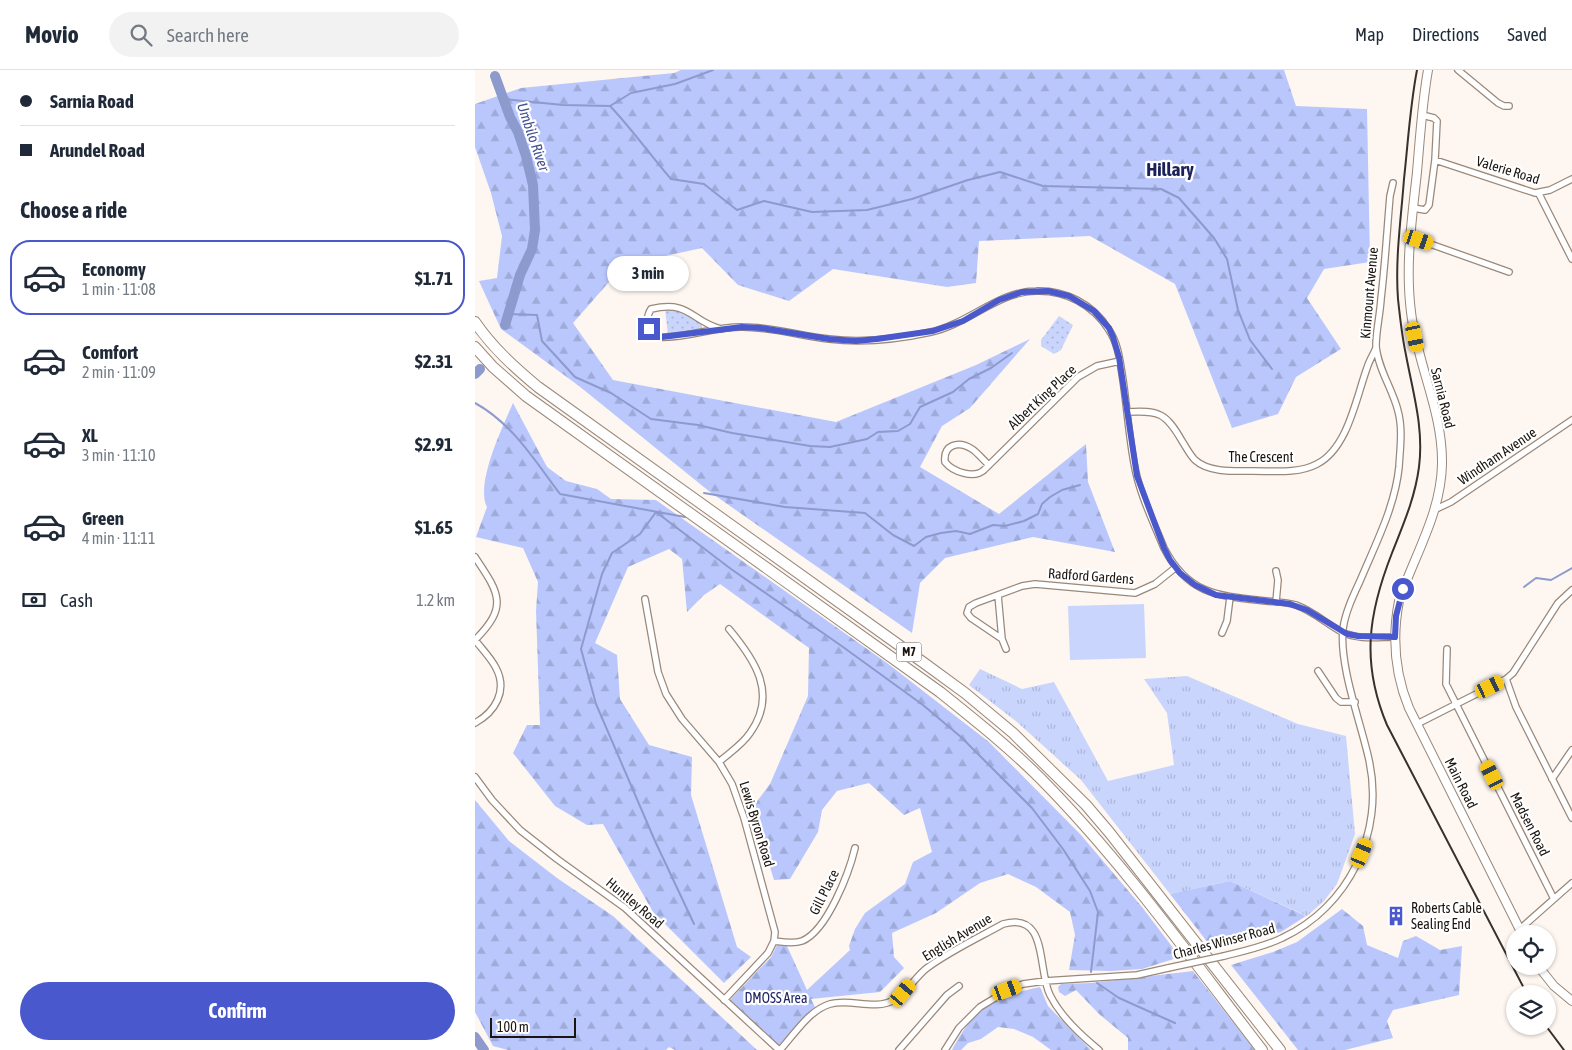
<!DOCTYPE html>
<meta charset="utf-8">
<style>
:root{--surface:#fff;--page:#f2f2f3;--text:#1f2937;--muted:#747a83;--line:#e0e1e3;--accent:#4a58cd}
body{margin:0;font-family:"Asap Condensed",sans-serif;background:var(--page);color:var(--text);height:100vh;display:flex;flex-direction:column;font-size:19px;white-space:nowrap}
*{box-sizing:border-box;margin:0}
p{font-size:16px;color:var(--muted)}
.icon{flex:none;width:28px;height:28px;fill:none;stroke:currentColor;stroke-width:2;stroke-linecap:round;stroke-linejoin:round}
.map{position:relative;flex:1;overflow:hidden}
.sheet{display:flex;flex-direction:column;background:var(--surface);width:475px}
.sheet>*{flex:none}
.guide{display:grid;align-content:center;height:110px;padding:0 20px;background:var(--surface)}
.buttons{position:absolute;left:1031px;top:855px;display:grid;gap:10px}
.buttons a{display:grid;place-items:center;width:50px;height:50px;border-radius:50%;background:var(--surface);box-shadow:0 1px 4px #0004;font-size:25px}
.scale{position:absolute;left:15px;bottom:12px;width:86px;box-sizing:border-box;padding-left:5px;border:2px solid #1b140f;border-top:0;font-size:14px;line-height:18px;white-space:nowrap;color:#1b140f;-webkit-text-stroke:4px #fff;paint-order:stroke}
.end{position:absolute;width:22px;height:22px;margin:-11px;border:6px solid #4a58cd;background:#fff;box-shadow:0 0 0 2px #fff}
.from{border-radius:50%}
.bubble{position:absolute;height:35px;border-radius:18px;background:var(--surface);box-shadow:0 1px 4px #0004;font-size:16px;font-weight:700;line-height:35px;text-align:center}
.car{position:absolute;width:15px;height:30px;margin:-15px -8px;border-radius:6px;box-shadow:0 0 4px 1px #0007;background:linear-gradient(#f5c518 24%,#345 0 40%,#f5c518 0 76%,#345 0 86%,#f5c518 0)}
.guide b{display:flex;align-items:center;gap:18px;height:48px;font-size:19px}
.guide b+b{border-top:1px solid var(--line)}
.guide i{width:12px;height:12px;background:var(--text)}
ul{padding:0;list-style:none}
li{display:flex;align-items:center;gap:15px;height:75px;margin:0 10px 8px;padding:0 10px;border:2px solid transparent;border-radius:20px}
li div{flex:1}
li b{display:block;font-size:19px}
li em{font-style:normal;font-weight:700}
li.selected{border-color:var(--accent)}
li>.icon{width:45px;height:45px;stroke-width:1.5}
h2{padding:0 20px;font-size:22px;line-height:60px}
.pay{display:flex;align-items:center;gap:12px;height:55px;padding:0 20px;font-size:19px}
.pay p{margin-inline-start:auto}
.action{display:flex;gap:10px;margin-top:auto;padding:10px 20px}
.action a{flex:1;height:58px;border-radius:30px;background:var(--accent);color:#fff;font-size:20px;font-weight:700;line-height:58px;text-align:center}
header{display:flex;align-items:center;gap:30px;box-sizing:border-box;height:70px;padding:0 25px;background:var(--surface);border-bottom:1px solid var(--line)}
header strong{font-size:24px}
nav{display:flex;gap:28px;margin-inline-start:auto;font-size:18px}
.search{width:350px;height:45px;background:var(--page);display:flex;align-items:center;gap:12px;box-sizing:border-box;padding:0 18px;border-radius:28px;color:var(--muted);font-size:19px}
main{display:flex;flex:1;min-height:0}
.map>svg:first-child{display:block}
.grass{fill:url(#grass-tufts)}
.forest{fill:url(#forest-firs)}
.park{fill:url(#park-dots)}
.pitch{fill:#cad5fe}
.lines{fill:none;stroke-linecap:round;stroke-linejoin:round}
.stream{stroke:#8d9ace;stroke-width:2}
.river{stroke:#8d9ace;stroke-width:10}
.street-casing{stroke:#9a887a;stroke-width:8}
.secondary-casing{stroke:#9a887a;stroke-width:10}
.highway-casing{stroke:#9a887a;stroke-width:12}
.street{stroke:#fff;stroke-width:5.5}
.secondary{stroke:#fff;stroke-width:8}
.highway{stroke:#fff;stroke-width:10}
.rail{stroke:#37302b;stroke-width:2}
.street-bridge-casing{stroke:#9a887a;stroke-width:8;stroke-linecap:butt}
.street-bridge{stroke:#fff;stroke-width:5.5}
.route{stroke:#4a58cd;stroke-width:6}
.labels{text-anchor:middle;stroke-width:4.5;stroke-linejoin:round;paint-order:stroke}
.shield{fill:#fff;stroke:#5f5a57;stroke-width:1}
.shield-label{font-size:12px;font-weight:bold;fill:#1b140f}
.street-label{font-size:14px;fill:#1b140f;stroke:#fff}
.poi-label{font-size:14px;fill:#1b140f;stroke:#fff;text-anchor:start}
.park-label{font-size:14px;fill:#1d2462;stroke:#fff}
.water-label{font-size:15px;font-style:italic;fill:#445092;stroke:#fff}
.district-label{font-size:19px;font-weight:bold;fill:#1b2159;stroke:#fff}
</style>
<header>
<strong>Movio</strong>
<div class="search"><svg class="icon" aria-label="search" viewBox="0 0 24 24"><circle cx="10" cy="10" r="6"/><path d="M15 15l6 6"/></svg>Search here</div>
<nav><a>Map</a><a>Directions</a><a>Saved</a></nav>
</header>
<main>
<section class="sheet">
<div class="guide">
<b><i class="from"></i>Sarnia Road</b>
<b><i></i>Arundel Road</b>
</div>
<h2>Choose a ride</h2>
<ul>
<li class="selected"><svg class="icon" aria-label="car" viewBox="0 0 24 24"><path d="M5 17H2v-5l4-1 3-4h7l3 4 3 1v5h-3M9 17h6M6 11h13"/><circle cx="7" cy="17" r="2"/><circle cx="17" cy="17" r="2"/></svg><div><b>Economy</b><p>1 min · 11:08</p></div><em>$1.71</em></li>
<li><svg class="icon" aria-label="car" viewBox="0 0 24 24"><path d="M5 17H2v-5l4-1 3-4h7l3 4 3 1v5h-3M9 17h6M6 11h13"/><circle cx="7" cy="17" r="2"/><circle cx="17" cy="17" r="2"/></svg><div><b>Comfort</b><p>2 min · 11:09</p></div><em>$2.31</em></li>
<li><svg class="icon" aria-label="car" viewBox="0 0 24 24"><path d="M5 17H2v-5l4-1 3-4h7l3 4 3 1v5h-3M9 17h6M6 11h13"/><circle cx="7" cy="17" r="2"/><circle cx="17" cy="17" r="2"/></svg><div><b>XL</b><p>3 min · 11:10</p></div><em>$2.91</em></li>
<li><svg class="icon" aria-label="car" viewBox="0 0 24 24"><path d="M5 17H2v-5l4-1 3-4h7l3 4 3 1v5h-3M9 17h6M6 11h13"/><circle cx="7" cy="17" r="2"/><circle cx="17" cy="17" r="2"/></svg><div><b>Green</b><p>4 min · 11:11</p></div><em>$1.65</em></li>
</ul>
<div class="pay"><svg class="icon" aria-label="cash" viewBox="0 0 24 24"><path d="M3 7h18v10H3z"/><circle cx="12" cy="12" r="2"/></svg>Cash<p>1.2 km</p></div>
<div class="action"><a>Confirm</a></div>
</section>
<div class="map">
<svg width="1097" height="980" viewBox="0 0 1097 980">
<defs>
<pattern id="grass-tufts" width="24" height="20" patternUnits="userSpaceOnUse" patternTransform="scale(1.25)"><rect width="24" height="20" fill="#cad5fe"/><path d="M3 7l-1-3M5 7V3M7 7l1-3M15 17l-1-3M17 17v-4M19 17l1-3" fill="none" stroke="#adb6d8"/></pattern>
<pattern id="forest-firs" width="22" height="20" patternUnits="userSpaceOnUse" patternTransform="scale(1.25)"><rect width="22" height="20" fill="#b9c7fd"/><path d="M5 1l3.5 6h-7zM16 11l3.5 6h-7z" fill="#9eaad8"/></pattern>
<pattern id="park-dots" width="8" height="8" patternUnits="userSpaceOnUse" patternTransform="scale(1.25)"><rect width="8" height="8" fill="#cad5fe"/><path d="M2 2h.1M6 6h.1" fill="none" stroke="#adb6d8" stroke-width="1.8" stroke-linecap="round"/></pattern>
</defs>
<rect width="100%" height="100%" fill="#fef6f0"/>
<path class="grass" d="M505,599L547,619L579,612L633,711L699,695L692,643L669,609L712,606L823,654L871,666L880,764L862,814L849,831L832,846L755,811L695,824L606,710L542,652L494,615Z"/>
<path class="forest" d="M206,0H809L821,36L892,39L895,192L849,199L832,228L866,279L821,307L803,344L757,358L700,214L615,166L504,171L501,213L472,217L358,199L314,231L263,215L227,178L149,195L98,253L138,310L361,352L501,295L555,269L495,338L467,356L445,397L524,444L611,374L613,412L640,482L558,467L470,488L445,513L437,563L235,422L104,316L26,259L4,211L22,208L27,166L16,123L0,77V34L46,18L199,3Z
M38,333L72,397L91,411L122,419L136,429L181,430L412,593L514,672L606,765L667,837L705,887L667,899L636,901L594,900L600,865L595,842L561,817L533,804L505,813L461,843L417,863L419,887L429,898L405,922L336,929L340,937L304,975L255,930L296,887L302,875L312,876L332,920L375,880L374,876L380,859L390,843L430,814L438,792L457,782L445,738L429,745L394,713L362,721L347,740L343,762L315,809L299,810L277,738L295,714L333,626L334,578L245,514L229,525L212,542L207,489L194,479L153,497L120,573L142,585L145,629L174,675L217,687L216,725L262,877L276,887L249,913L178,842L128,754L112,755L80,736L38,683L52,655H65L61,541L63,512L48,478L1,467L12,437C0,414 28,356 38,333Z
M0,730L34,771L82,808L138,846L282,980H200L194,977L191,980H33L18,976L0,942Z
M755,811L831,846L806,862L737,878L695,824Z
M867,839L888,856L892,875L923,888L928,871L941,866L965,880L987,876L984,925L918,940L912,951L918,968L870,980H823L756,895L798,882L822,872Z
M718,901L780,980H653V968L624,944L601,920L590,926L584,922L583,917L586,914L616,913Z
M565,917L573,936L616,980H576L558,967L539,959L523,957L506,969L493,973L486,980H477C483,968 496,947 507,939C524,927 545,921 565,917Z"/>
<path class="park" d="M190,239H201L227,251V261L193,265Z
M584,246L598,255L586,280L579,284L566,276V270Z"/>
<path class="pitch" d="M669,534L671,588L595,590L593,536Z"/>
<g class="lines">
<path class="stream" d="M28,29L88,35L135,36L156,23L200,14L238,0
M135,36C157,59 175,85 196,109L229,114L262,140L289,131L337,142L392,140L437,129L493,110L525,102L568,116L686,119L704,128L739,168L752,189L763,240L775,270L797,299
M33,244L62,245L67,271L100,307L136,323L176,349L223,355L257,363L335,376L355,377L392,369L403,362L423,361L435,354L445,337L478,322L494,309L516,298L537,283
M0,333C37,353 60,391 85,424L210,447
M229,423L310,437L390,443L418,465L439,476L451,467L466,463L481,461L495,464L518,455L530,456L549,451L563,444L567,434L575,427L587,420L605,415
M1049,517L1061,508L1076,510L1097,498
M219,854L180,771L121,634L106,579L127,504L137,483L165,464L181,442L256,499L368,577L448,635L486,667L557,738L588,779L615,821L623,842L616,902
M622,913L644,928L700,953"/>
<path class="river" d="M20,6L35,47L43,62L51,86L58,115L60,160L57,179L45,205L30,255
M0,304L5,299
M0,967L9,980"/>
<defs>
<path id="street" d="M983,0L1023,33L1029,36H1034
M960,90L1060,123L1075,120L1097,109
M1064,124L1097,189
M938,138L950,140L954,135L960,90L962,51L959,48L947,45
M935,169L944,170L1034,202
M246,259C215,251 216,230 176,239C170,248 172,263 182,267C211,269 240,256 268,257C297,257 326,266 354,269C387,273 424,269 456,262C493,254 524,221 561,221C590,220 618,234 634,260C644,275 645,293 648,310C652,338 654,366 659,393C664,423 678,451 689,478C713,525 744,526 791,531C801,532 811,532 821,535C838,541 852,554 867,562C883,570 903,567 920,567
M652,342C684,340 691,343 707,371C711,377 715,385 720,390C734,403 761,401 778,401C799,401 823,404 842,394C873,378 881,328 892,298C894,291 898,285 901,278
M514,395C508,390 503,383 497,379C483,370 468,375 470,392C478,402 499,409 509,400L603,307L622,296L645,291
M959,440L976,432L1097,350
M0,487C24,523 34,536 0,570C7,579 16,588 21,598C33,621 20,642 0,653
M523,525L527,569L531,579
M170,529L183,602L191,624L207,649L244,692L257,714L269,748L300,862L299,871L293,883L249,930
M801,532L803,510L801,501
M747,563L752,551L755,527
M527,569L496,548L492,543L494,537L501,533L547,516L560,514L660,523L680,514L700,498
M972,579L971,614L1079,829
M843,601L861,628L866,632H880
M1031,609L1041,637L1097,748
M942,654L1031,609L1038,603L1083,533L1097,520
M244,692C254,683 267,675 275,663C303,624 280,590 254,559
M0,707L17,730L45,760L82,789L150,838L304,980
M1077,709L1097,680
M1045,859L1097,813
M299,871C308,872 318,874 327,871C352,861 374,803 380,778
M749,886C769,881 789,877 807,868C874,837 910,762 894,690C886,653 864,596 868,559C870,543 878,526 885,511C900,475 920,437 924,397C925,379 928,359 923,341C918,320 903,299 901,276C901,261 905,245 906,229C910,195 912,161 915,126L918,113
M305,980C319,965 334,940 355,934C376,928 399,941 419,930C432,923 440,907 452,898C475,881 503,868 528,854C574,841 562,900 575,925C586,947 606,965 624,980
M424,980L472,925L484,916
M470,980L484,958L505,937L533,920L548,914L570,911L662,905L693,898"/>
<path id="secondary" d="M953,0C947,34 945,68 942,102C937,149 930,195 936,242C942,294 968,342 967,394C966,444 939,486 924,531C917,567 920,604 934,638L1047,864
M1063,896L1079,916L1097,931"/>
<path id="highway" d="M0,252C17,277 39,297 63,317L449,593L490,623L538,663L611,735L634,762L805,980
M0,277L18,297L51,326L465,622C500,650 535,678 566,709C648,792 716,888 787,980"/>
</defs>
<use href="#street" class="street-casing"/>
<use href="#secondary" class="secondary-casing"/>
<use href="#highway" class="highway-casing"/>
<use href="#street" class="street"/>
<use href="#secondary" class="secondary"/>
<use href="#highway" class="highway"/>
<path class="rail" d="M942,0C935,36 933,73 929,109C926,149 920,189 923,229C925,248 927,267 931,285C938,323 949,358 944,397C940,428 928,455 917,483C893,544 886,593 912,655L1052,924
M1071,956L1089,980"/>
<defs>
<path id="street-bridge" d="M693,898L749,886"/>
</defs>
<use href="#street-bridge" class="street-bridge-casing"/>
<use href="#street-bridge" class="street-bridge"/>
</g>
<g class="lines">
<path class="route" d="M174,259L178,266L187,267L267,257L286,258L354,269L381,271L402,269L458,261L488,251L524,230L547,222L573,221L594,226L619,241L634,258L638,267L644,287L662,406L689,478L695,490L705,503L720,515L741,525L815,534L832,540L872,564L883,566L920,567L921,546L928,519"/>
</g>
<defs>
<symbol id="building-bare" viewBox="-9 -9 18 18"><path d="M-4-6H4V6H1V3H-1V6H-4ZM-2.5-4.3h1.7v1.8h-1.7ZM.8-4.3h1.7v1.8H.8ZM-2.5-1h1.7V.8h-1.7ZM.8-1h1.7V.8H.8Z" fill="#4a58cd" stroke="#fff" stroke-width="2.5" paint-order="stroke"/></symbol>
</defs>
<g fill-rule="evenodd">
<use href="#building-bare" x="907" y="832" width="28" height="28"/>
</g>
<g class="labels">
<rect class="shield" x="421.5" y="572.5" width="25" height="19" rx="4"/>
<g class="shield-label">
<text x="434" y="586">M7</text>
</g>
<g class="street-label">
<text transform="translate(1033 100) rotate(17)" y="5">Valerie Road</text>
<text transform="translate(894 223) rotate(-85)" y="5">Kinmount Avenue</text>
<text transform="translate(567 327) rotate(-43)" y="5">Albert King Place</text>
<text transform="translate(968 328) rotate(76)" y="5">Sarnia Road</text>
<text transform="translate(1022 386) rotate(-34)" y="5">Windham Avenue</text>
<text x="786" y="392">The Crescent</text>
<text transform="translate(616 506) rotate(4)" y="5">Radford Gardens</text>
<text transform="translate(986 713) rotate(63)" y="5">Main Road</text>
<text transform="translate(282 754) rotate(73)" y="5">Lewis Byron Road</text>
<text transform="translate(1055 754) rotate(63)" y="5">Madsen Road</text>
<text transform="translate(349 822) rotate(-63)" y="5">Gill Place</text>
<text transform="translate(160 833) rotate(40)" y="5">Huntley Road</text>
<text transform="translate(482 867) rotate(-31)" y="5">English Avenue</text>
<text transform="translate(749 871) rotate(-15)" y="5">Charles Winser Road</text>
</g>
<g class="poi-label">
<text x="936" y="843">Roberts Cable<tspan x="936" dy="16">Sealing End</tspan></text>
</g>
<g class="park-label">
<text x="301" y="933">DMOSS Area</text>
</g>
<g class="water-label">
<text transform="translate(58 67) rotate(71)" y="5">Umbilo River</text>
</g>
<g class="district-label">
<text x="695" y="106">Hillary</text>
</g>
</g>
</svg>
<div class="buttons">
<a><svg class="icon" aria-label="locate" viewBox="0 0 24 24"><circle cx="12" cy="12" r="6"/><path d="M12 2v4M12 18v4M2 12h4M18 12h4"/></svg></a>
<a><svg class="icon" aria-label="layers" viewBox="0 0 24 24"><path d="M12 4l9 5-9 5-9-5zM3 14l9 5 9-5"/></svg></a>
</div>
<div class="scale">100 m</div>
<i class="end from" style="left:928px;top:519px"></i>
<i class="end" style="left:174px;top:259px"></i>
<div class="bubble" style="left:132px;top:186px;width:82px">3 min</div>
<i class="car" style="left:944px;top:170px;rotate:109deg"></i>
<i class="car" style="left:940px;top:267px;rotate:168deg"></i>
<i class="car" style="left:1015px;top:617px;rotate:64deg"></i>
<i class="car" style="left:1017px;top:705px;rotate:333deg"></i>
<i class="car" style="left:887px;top:783px;rotate:23deg"></i>
<i class="car" style="left:532px;top:920px;rotate:70deg"></i>
<i class="car" style="left:428px;top:923px;rotate:40deg"></i>
</div>
</main>
